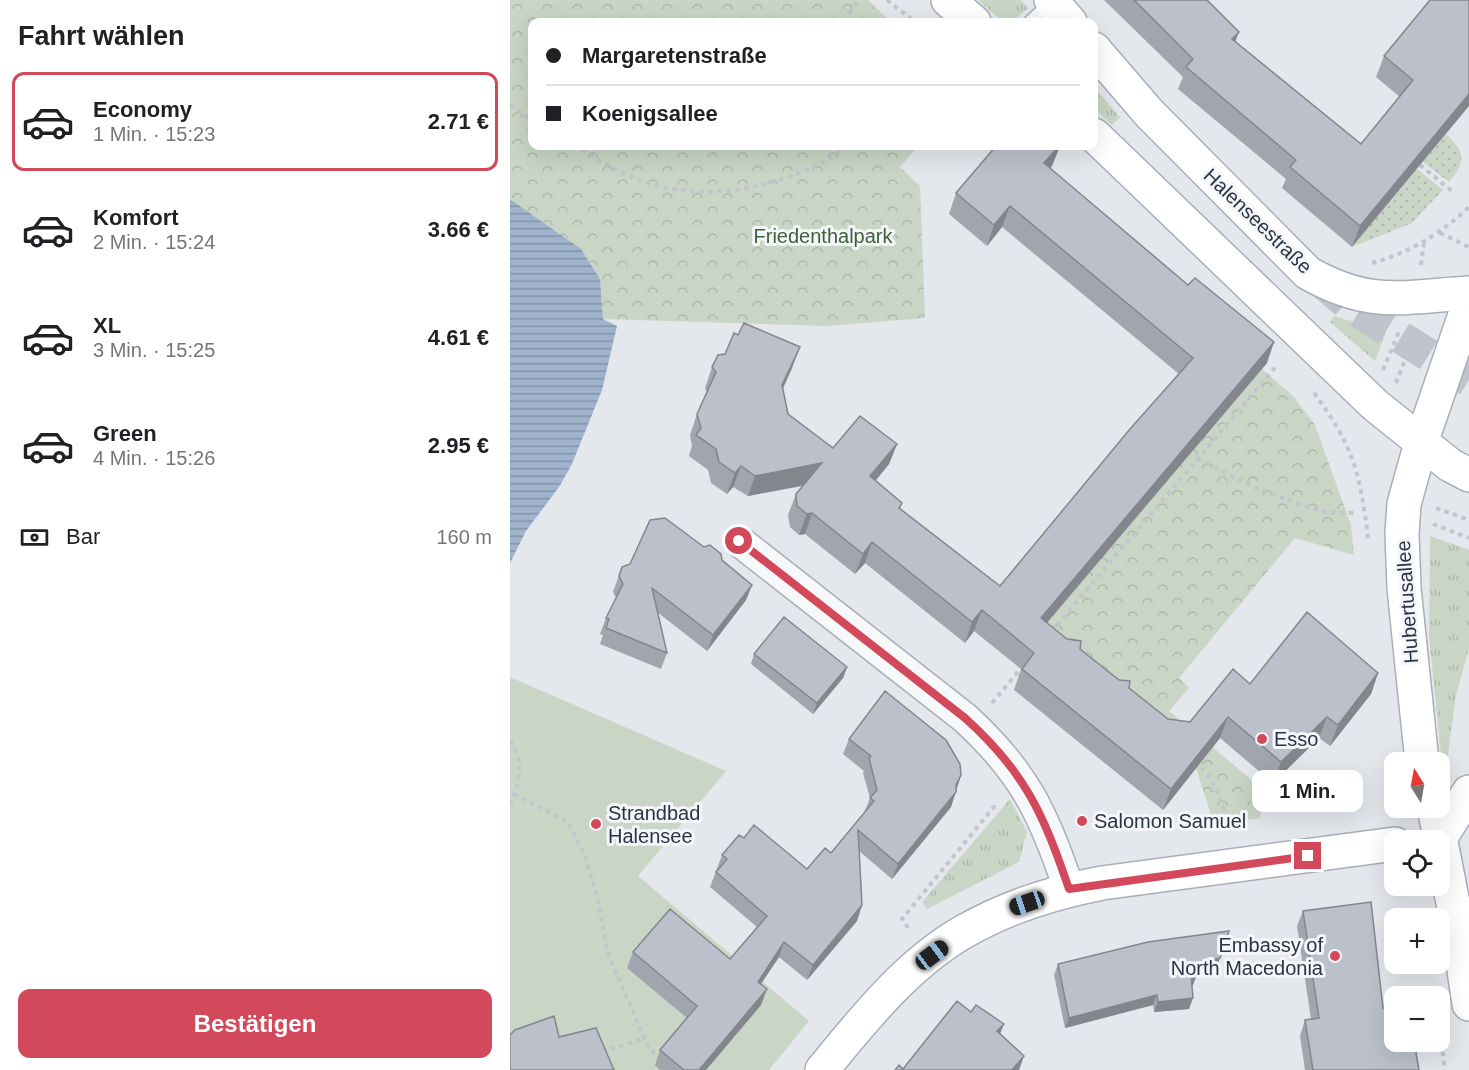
<!DOCTYPE html>
<html lang="de">
<meta charset="utf-8">
<style>
:root{--surface:#fff;--page:#f2f2f2;--text:#202124;--muted:#757577;--line:#e0e0e0;--accent:#d1495b}
body{margin:0;font-family:Helvetica,sans-serif;background:var(--page);color:var(--text);height:100vh;display:flex;flex-direction:column;font-size:22px;white-space:nowrap}
*{box-sizing:border-box;margin:0}
p{font-size:20px;color:var(--muted)}
.icon{flex:none;width:33px;height:33px;fill:none;stroke:currentColor;stroke-width:2;stroke-linecap:round;stroke-linejoin:round}
.map{position:relative;flex:1;overflow:hidden}
.details{display:flex;flex-direction:column;background:var(--surface);width:510px}
.details>*{flex:none}
.banner{position:absolute;left:18px;top:18px;width:570px;height:132px;border-radius:12px;box-shadow:0 6px 24px #0002;display:grid;align-content:center;height:132px;padding:0 18px;background:var(--surface)}
.needle{width:39px;rotate:349deg}
.buttons{position:absolute;left:874px;top:752px;display:grid;gap:12px}
.buttons a{display:grid;place-items:center;width:66px;height:66px;border-radius:12px;background:var(--surface);box-shadow:0 6px 24px #0002;font-size:30px}
.end{position:absolute;width:27px;height:27px;margin:-14px;border:8px solid #d1495b;background:#fff;box-shadow:0 0 0 3px #fff}
.from{border-radius:50%}
.bubble{position:absolute;height:42px;border-radius:12px;background:var(--surface);box-shadow:0 6px 24px #0002;font-size:20px;font-weight:700;line-height:42px;text-align:center}
.car{position:absolute;width:18px;height:36px;margin:-18px -9px;border-radius:8px;box-shadow:0 0 4px 2px #0007;background:linear-gradient(#222 24%,#8ab4d8 0 40%,#222 0 76%,#8ab4d8 0 86%,#222 0)}
.banner b{display:flex;align-items:center;gap:21px;height:57px;font-size:22px}
.banner b+b{border-top:2px solid var(--line)}
.banner i{width:15px;height:15px;background:var(--text)}
ul{padding:0;list-style:none}
li{display:flex;align-items:center;gap:18px;height:99px;margin:0 12px 9px;padding:0 6px;border:3px solid transparent;border-radius:12px}
li div{flex:1}
li b{display:block;font-size:22px}
li em{font-style:normal;font-weight:700}
li.current{border-color:var(--accent)}
li>.icon{width:54px;height:54px;stroke-width:1.5}
h2{padding:0 18px;font-size:27px;line-height:72px}
.pay{display:flex;align-items:center;gap:15px;height:66px;padding:0 18px;font-size:22px}
.pay p{margin-inline-start:auto}
.primary-button{display:flex;gap:12px;margin-top:auto;padding:12px 18px}
.primary-button a{flex:1;height:69px;border-radius:12px;background:var(--accent);color:#fff;font-size:24px;font-weight:700;line-height:69px;text-align:center}
main{display:flex;flex:1;min-height:0}
.map>svg:first-child{display:block}
.grass{fill:url(#grass-tufts)}
.forest{fill:url(#forest-crowns)}
.garden{fill:url(#garden-dots)}
.pitch{fill:#c9d6c5}
.water{fill:url(#water-rules)}
.lines{fill:none;stroke-linecap:round;stroke-linejoin:round}
.motorway-tunnel{stroke:#bfc3cb;stroke-width:33;stroke-dasharray:33 16;stroke-linecap:butt}
.service-casing{stroke:#a9aeb7;stroke-width:18}
.minor-casing{stroke:#a9aeb7;stroke-width:33}
.secondary-casing{stroke:#a9aeb7;stroke-width:36}
.path{stroke:#c2c5cb;stroke-width:4;stroke-dasharray:4.5 4.5;stroke-linecap:butt}
.service{stroke:#f7f8fa;stroke-width:15}
.minor{stroke:#f7f8fa;stroke-width:30}
.secondary{stroke:#fff;stroke-width:33}
.wall{fill:#a1a5ae}
.shaded-wall{fill:#83868d}
.building{fill:#bbc0ca;stroke:#83868d;stroke-width:1.5}
.route{stroke:#d1495b;stroke-width:8}
.poi-dot{fill:#d1495b;stroke:#f4f6f9;stroke-width:2}
.labels{text-anchor:middle;stroke-width:6;stroke-linejoin:round;paint-order:stroke}
.street-label{font-size:20px;fill:#2b3445;stroke:#f4f6f9}
.park-label{font-size:20px;fill:#3f6138;stroke:#f4f6f9}
.poi-label{font-size:20px;fill:#2b3445;stroke:#f4f6f9;text-anchor:start}
</style>
<main>
<section class="details">
<h2>Fahrt wählen</h2>
<ul>
<li class="current"><svg class="icon" aria-label="car" viewBox="0 0 24 24"><path d="M5 17H2v-5l4-1 3-4h7l3 4 3 1v5h-3M9 17h6M6 11h13"/><circle cx="7" cy="17" r="2"/><circle cx="17" cy="17" r="2"/></svg><div><b>Economy</b><p>1 Min. · 15:23</p></div><em>2.71 €</em></li>
<li><svg class="icon" aria-label="car" viewBox="0 0 24 24"><path d="M5 17H2v-5l4-1 3-4h7l3 4 3 1v5h-3M9 17h6M6 11h13"/><circle cx="7" cy="17" r="2"/><circle cx="17" cy="17" r="2"/></svg><div><b>Komfort</b><p>2 Min. · 15:24</p></div><em>3.66 €</em></li>
<li><svg class="icon" aria-label="car" viewBox="0 0 24 24"><path d="M5 17H2v-5l4-1 3-4h7l3 4 3 1v5h-3M9 17h6M6 11h13"/><circle cx="7" cy="17" r="2"/><circle cx="17" cy="17" r="2"/></svg><div><b>XL</b><p>3 Min. · 15:25</p></div><em>4.61 €</em></li>
<li><svg class="icon" aria-label="car" viewBox="0 0 24 24"><path d="M5 17H2v-5l4-1 3-4h7l3 4 3 1v5h-3M9 17h6M6 11h13"/><circle cx="7" cy="17" r="2"/><circle cx="17" cy="17" r="2"/></svg><div><b>Green</b><p>4 Min. · 15:26</p></div><em>2.95 €</em></li>
</ul>
<div class="pay"><svg class="icon" aria-label="cash" viewBox="0 0 24 24"><path d="M3 7h18v10H3z"/><circle cx="12" cy="12" r="2"/></svg>Bar<p>160 m</p></div>
<div class="primary-button"><a>Bestätigen</a></div>
</section>
<div class="map">
<svg width="959" height="1070" viewBox="0 0 959 1070">
<defs>
<pattern id="grass-tufts" width="24" height="20" patternUnits="userSpaceOnUse" patternTransform="scale(1.5)"><rect width="24" height="20" fill="#c9d6c5"/><path d="M3 7l-1-3M5 7V3M7 7l1-3M15 17l-1-3M17 17v-4M19 17l1-3" fill="none" stroke="#adb8ab"/></pattern>
<pattern id="forest-crowns" width="20" height="18" patternUnits="userSpaceOnUse" patternTransform="scale(1.5)"><rect width="20" height="18" fill="#c9d6c5"/><path d="M2 6a3 3 0 1 1 6 0M12 15a3 3 0 1 1 6 0" fill="none" stroke="#adb8ab"/></pattern>
<pattern id="garden-dots" width="8" height="8" patternUnits="userSpaceOnUse" patternTransform="scale(1.5)"><rect width="8" height="8" fill="#c9d6c5"/><path d="M2 2h.1M6 6h.1" fill="none" stroke="#adb8ab" stroke-width="1.8" stroke-linecap="round"/></pattern>
<pattern id="water-rules" width="6" height="5" patternUnits="userSpaceOnUse" patternTransform="scale(1.5)"><rect width="6" height="5" fill="#9fb4cc"/><path d="M0 2.5h6" fill="none" stroke="#8293a7"/></pattern>
</defs>
<rect width="100%" height="100%" fill="#e4e7ec"/>
<path class="grass" d="M468,0H511L518,8L501,22H493Z
M584,87L610,117L602,125L584,108Z
M824,316L876,332L865,361L820,322Z
M920,536L959,550V649L946,695L934,784L919,636Z
M500,799L517,832L509,862L417,909L412,902Z"/>
<path class="forest" d="M0,0H358L381,22H22V146H408L390,167L410,186L415,318L316,326L93,319L90,279L71,249L0,199Z
M752,369L784,397L805,425L841,525L844,555L785,538L669,678L679,688L659,711L756,792L750,818L704,824L686,768L521,641Z"/>
<path class="garden" d="M936,134C956,152 956,162 939,182L913,162Z
M907,169L933,190L902,223L842,247Z"/>
<path class="pitch" d="M0,677L216,771L128,876L299,1021L259,1070H0Z"/>
<path class="water" d="M0,199L71,249L90,279L93,319L107,326L92,390L62,464L49,487L16,531L0,563Z"/>
<g class="lines">
<path class="motorway-tunnel" d="M811,281L843,308L959,380"/>
<defs>
<path id="service" d="M522,22L543,3"/>
<path id="minor" d="M229,541L455,718C514,772 534,814 559,889"/>
<path id="secondary" d="M438,0L464,22
M541,0L560,22
M584,49L639,113L798,273C860,308 892,297 959,293
M584,135L865,405L940,465L959,475
M912,762L894,588L892,534L894,504L911,443L959,303
M924,807L947,923L959,1004
M931,837L959,792
M312,1070C353,1020 398,963 455,931C497,907 545,892 592,883L885,844"/>
</defs>
<use href="#service" class="service-casing"/>
<use href="#minor" class="minor-casing"/>
<use href="#secondary" class="secondary-casing"/>
<path class="path" d="M377,0L405,22
M341,22L339,13L350,0
M0,105L22,120
M64,146C84,157 104,170 124,178C191,206 282,188 338,146
M910,165L943,192
M930,233L959,247
M862,263C899,253 932,233 959,207
M911,265L914,242
M873,370L890,329
M886,383L907,329
M804,393C844,447 850,473 858,538
M688,459L750,490L813,512L845,513
M926,508L959,520
M923,524L959,538
M541,632L768,364
M482,703L511,668
M0,741C16,764 9,781 0,805
M685,761L701,778L721,826
M4,794L57,821L75,856L87,897L98,953L134,1038L141,1051L150,1058
M398,928L392,919L488,802
M930,1034L935,1070
M92,1052L134,1038"/>
<use href="#service" class="service"/>
<use href="#minor" class="minor"/>
<use href="#secondary" class="secondary"/>
</g>
<path class="wall" d="M594,0H697L725,42L851,144L890,97L866,77L874,56L959,0L842,247L772,188L776,179L668,89L673,77Z
M542,166L540,168L757,363L537,623L658,719L680,722L740,684L868,673L861,694L820,746L809,738L763,783L710,738L653,810L504,690L511,669L464,631L455,643L355,563L345,574L295,534L289,535L280,527L278,515L286,494L293,486L238,496L223,487L217,494L201,483L198,470L179,456L182,446L180,435L187,414L197,392L195,388L202,367L215,354L228,335L282,368L273,388L278,414L323,448L387,444L379,464L366,480L392,503L390,509L490,586L669,374L492,227L477,246L439,214L446,193Z
M212,560L242,585L236,600L197,651L147,612L157,653L151,669L90,644L93,635L90,634L96,618L106,598L103,592L112,567Z
M244,654L337,667L333,678L303,714L241,664Z
M339,739L451,775L441,807L382,879L349,851L352,905L347,921L297,980L269,957L251,984V1005L196,1070H150L145,1065L150,1050L177,1018L117,968L123,952L220,959L247,927L200,887L212,855L234,838L297,869L321,853L354,813L360,798L353,773L354,771L333,754Z
M793,911L873,1008L909,1070H795L790,1036L795,1020L801,1019L787,926Z
M710,958L706,969L687,972L683,985H682L679,1009L644,1012L643,1005L555,1028L544,975L548,964Z"/>
<path class="shaded-wall" d="M729,32L721,53L722,39Z
M959,94V106L842,247L850,226Z
M550,146L542,166L527,184L534,163Z
M500,206L492,227L477,246L484,225Z
M764,342L757,363L523,639L531,618Z
M290,347L282,368L265,406L272,385Z
M387,444L379,464L353,496L360,476Z
M312,463L304,483L238,496L245,476Z
M231,466L223,487L217,494L225,473Z
M302,513L295,534L289,535L297,514Z
M362,542L355,563L345,574L353,554Z
M242,585L236,600L197,651L203,635Z
M472,610L464,631L455,643L462,622Z
M337,667L333,678L303,714L307,703Z
M868,673L861,694L820,746L828,725Z
M718,717L710,738L653,810L661,789Z
M817,717L809,738L763,783L771,762Z
M451,775L441,807L382,879L388,864L446,785Z
M352,905L347,921L297,980L303,965Z
M274,942L269,957L242,997L248,982Z
M710,958L706,969L681,973L685,963Z
M687,974L683,985L677,986L681,975Z
M257,989L251,1005L196,1070H189Z
M647,995L643,1005L555,1028L559,1018Z
M683,998L679,1009L644,1012L648,1002Z
M494,1024L488,1039L487,1031Z
M514,1056L509,1070H502Z"/>
<path class="building" d="M624,0H697L729,32L722,39L851,144L903,80L874,56L920,0H959V94L850,226L780,167L786,160L676,67L683,59Z
M486,146H549L534,163L678,285L685,278L764,342L531,618L557,639L571,641L570,649L609,680L620,681L619,688L658,719L680,722L723,669L740,684L797,612L868,673L828,725L817,717L771,762L718,717L661,789L512,669L524,653L472,610L462,622L362,542L353,554L302,513L297,514L287,506L286,494L312,463L245,476L231,466L225,473L209,462L206,449L186,435L191,428L187,414L206,372L202,367L208,355L215,354L224,333L228,335L234,323L290,347L272,385L278,414L323,448L350,416L387,444L360,476L392,503L389,508L490,586L620,429L683,358L500,206L484,225L446,193Z
M155,518L194,547L200,545L211,554L212,560L242,585L203,635L142,588L157,653L96,628L99,619L96,618L113,584L109,576L112,567L120,564L140,520Z
M274,617L337,667L307,703L244,654Z
M375,691L436,740L450,764L451,775L446,785V792L388,864L348,830L352,905L303,965L274,942L248,982L257,989L189,1070H174L150,1050L187,1006L123,952L160,909L220,959L257,916L206,872L217,859L212,855L229,835L234,838L244,825L297,869L315,848L321,853L364,801L360,798L367,790L359,758L361,756L339,739Z
M861,902L873,1008L885,1007V1041H904L909,1070H803L795,1020L809,1018L793,911Z
M719,931L710,958L685,963L687,974L681,975L683,998L648,1002L647,995L559,1018L548,964L638,942Z
M447,1001L461,1012L466,1005L494,1024L487,1031L514,1056L502,1070H385L389,1065L393,1069Z
M44,1016L49,1037L86,1028L104,1070H0V1035L5,1030Z"/>
<g class="lines">
<path class="route" d="M229,541L455,718C515,772 533,813 559,889L798,856"/>
</g>
<g class="poi-dot">
<circle cx="752" cy="739" r="6"/>
<circle cx="572" cy="821" r="6"/>
<circle cx="86" cy="824" r="6"/>
<circle cx="825" cy="956" r="6"/>
</g>
<g class="labels">
<g class="street-label">
<text transform="translate(748 221) rotate(44)" y="7">Halenseestraße</text>
<text transform="translate(897 602) rotate(-94)" y="7">Hubertusallee</text>
</g>
<g class="park-label">
<text x="313" y="243">Friedenthalpark</text>
</g>
<g class="poi-label">
<text x="764" y="746">Esso</text>
<text x="98" y="820">Strandbad<tspan x="98" dy="23">Halensee</tspan></text>
<text x="584" y="828">Salomon Samuel</text>
<text x="813" y="952" text-anchor="end">Embassy of<tspan x="813" dy="23">North Macedonia</tspan></text>
</g>
</g>
</svg>
<div class="buttons">
<a><svg class="needle" viewBox="-14 -14 28 28"><path d="M0-13l5 13h-10z" fill="#e53935"/><path d="M0 13l5-13h-10z" fill="#757577"/></svg></a>
<a><svg class="icon" aria-label="locate" viewBox="0 0 24 24"><circle cx="12" cy="12" r="6"/><path d="M12 2v4M12 18v4M2 12h4M18 12h4"/></svg></a>
<a>+</a>
<a>−</a>
</div>
<i class="end from" style="left:229px;top:541px"></i>
<i class="end" style="left:798px;top:856px"></i>
<div class="bubble" style="left:742px;top:770px;width:111px">1 Min.</div>
<i class="car" style="left:517px;top:903px;rotate:251deg"></i>
<i class="car" style="left:422px;top:955px;rotate:53deg"></i>
<div class="banner">
<b><i class="from"></i>Margaretenstraße</b>
<b><i></i>Koenigsallee</b>
</div>
</div>
</main>
